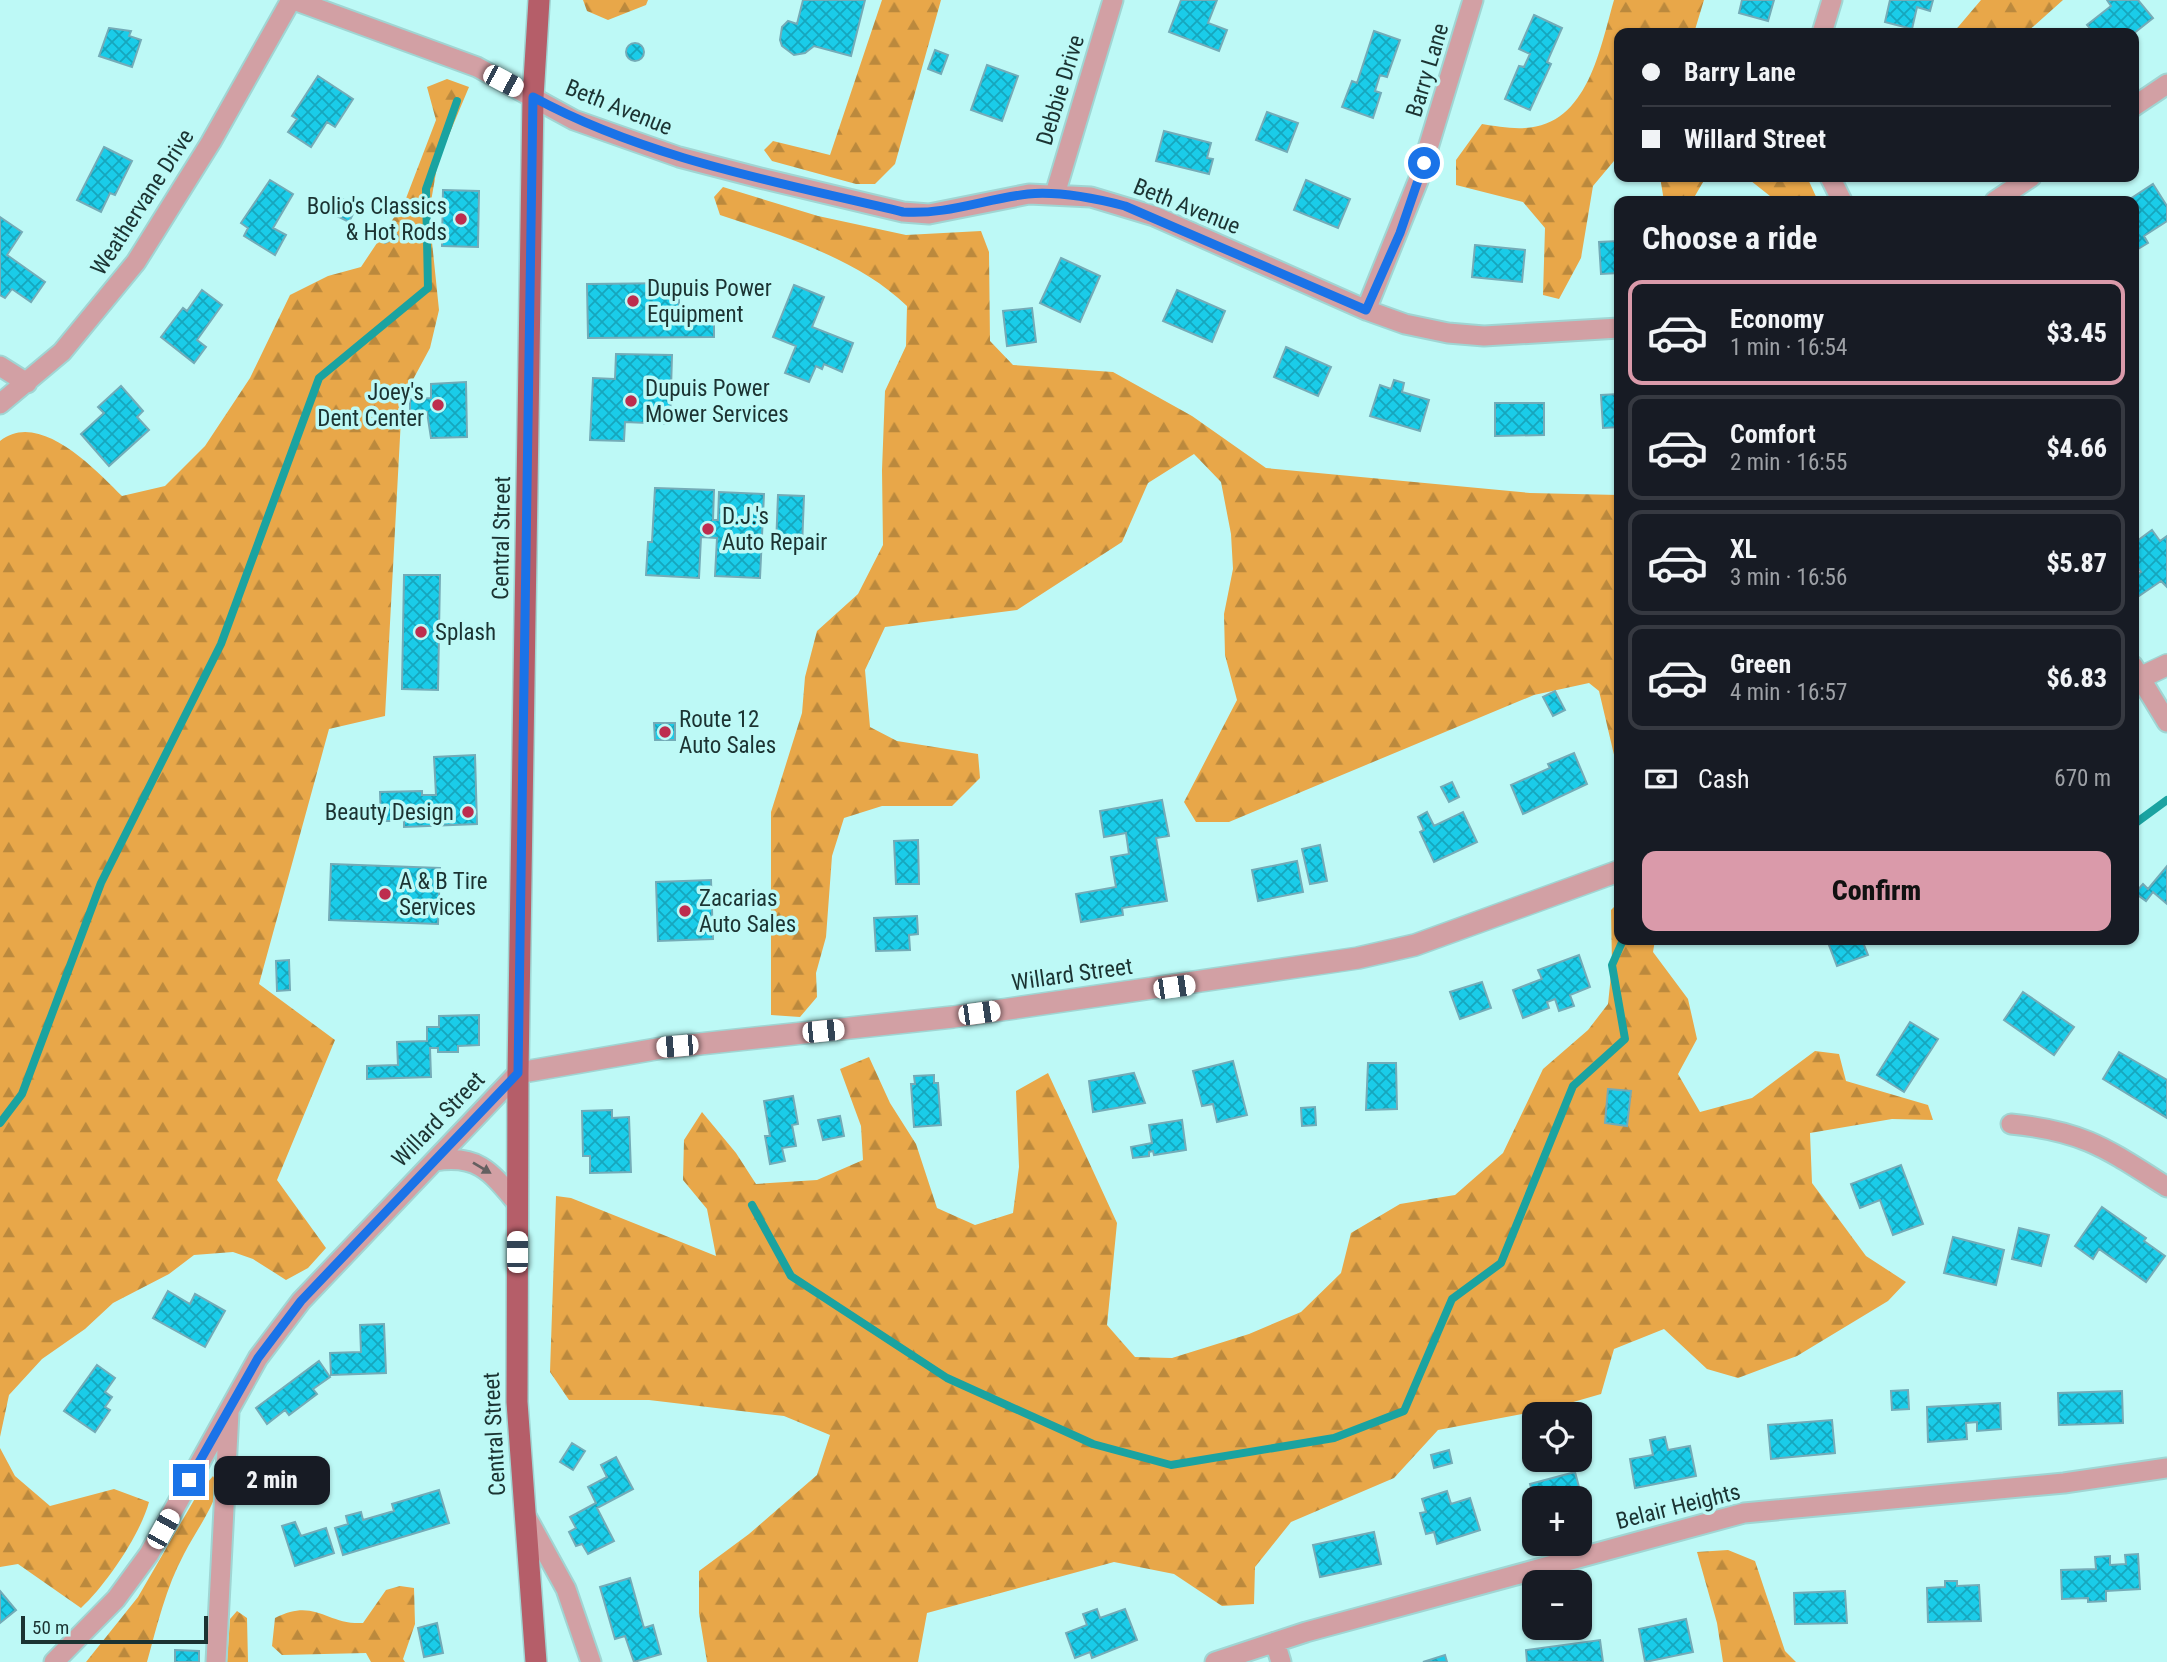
<!DOCTYPE html>
<meta charset="utf-8">
<style>
:root{--surface:#171b24;--page:#242831;--text:#f1f3f6;--muted:#9ea1a6;--line:#363941;--accent:#da9aaa}
body{margin:0;font-family:"Roboto Condensed",sans-serif;background:var(--page);color:var(--text);height:100vh;display:flex;flex-direction:column;font-size:26px;white-space:nowrap}
*{box-sizing:border-box;margin:0}
p{font-size:23px;color:var(--muted)}
.icon{flex:none;width:38px;height:38px;fill:none;stroke:currentColor;stroke-width:2;stroke-linecap:round;stroke-linejoin:round}
.map{position:relative;flex:1;overflow:hidden}
.drawer{position:absolute;left:1614px;top:196px;width:525px;height:749px;display:flex;flex-direction:column;background:var(--surface);border-radius:14px;box-shadow:0 2px 5px #0004}
.drawer>*{flex:none}
.guide{position:absolute;left:1614px;top:28px;width:525px;height:154px;border-radius:14px;box-shadow:0 2px 5px #0004;display:grid;align-content:center;height:154px;padding:0 28px;background:var(--surface)}
.tools{position:absolute;left:1522px;top:1402px;display:grid;gap:14px}
.tools a{display:grid;place-items:center;width:70px;height:70px;border-radius:14px;background:var(--surface);box-shadow:0 2px 5px #0004;font-size:35px}
.scale{position:absolute;left:21px;bottom:18px;width:187px;box-sizing:border-box;padding-left:7px;border:4px solid #1b3332;border-top:0;font-size:19px;line-height:24px;white-space:nowrap;color:#1b3332;-webkit-text-stroke:5px #bdf9f6;paint-order:stroke}
.end{position:absolute;width:32px;height:32px;margin:-16px;border:9px solid #1a73e8;background:#fff;box-shadow:0 0 0 4px #fff}
.from{border-radius:50%}
.bubble{position:absolute;height:49px;border-radius:14px;background:var(--surface);box-shadow:0 2px 5px #0004;font-size:23px;font-weight:800;line-height:49px;text-align:center}
.car{position:absolute;width:21px;height:42px;margin:-21px -10px;border-radius:9px;box-shadow:0 0 5px 2px #0007;background:linear-gradient(#fff 24%,#345 0 40%,#fff 0 76%,#345 0 86%,#fff 0)}
.guide b{display:flex;align-items:center;gap:24px;height:66px;font-size:26px}
.guide b+b{border-top:2px solid var(--line)}
.guide i{width:18px;height:18px;background:var(--text)}
ul{padding:0;list-style:none}
li{display:flex;align-items:center;gap:21px;height:105px;margin:0 14px 10px;padding:0 14px;border:4px solid var(--line);border-radius:14px}
li div{flex:1}
li b{display:block;font-size:26px}
li em{font-style:normal;font-weight:800}
li.active{border-color:var(--accent)}
li>.icon{width:63px;height:63px;stroke-width:1.5}
h2{padding:0 28px;font-size:32px;line-height:84px}
.pay{display:flex;align-items:center;gap:18px;height:77px;padding:0 28px;font-size:26px}
.pay p{margin-inline-start:auto}
.action{display:flex;gap:14px;margin-top:auto;padding:14px 28px}
.action a{flex:1;height:80px;border-radius:14px;background:var(--accent);color:#111;font-size:28px;font-weight:800;line-height:80px;text-align:center}
.map>svg:first-child{display:block}
.forest{fill:url(#forest-firs)}
.lines{fill:none;stroke-linecap:round;stroke-linejoin:round}
.stream{stroke:#1aa3a1;stroke-width:8}
.building{fill:url(#building-cross-hatch);stroke:#74abb7;stroke-width:2}
.minor-casing{stroke:#a0d5d3;stroke-width:23}
.tertiary-casing{stroke:#a0d5d3;stroke-width:24}
.primary-casing{stroke:#a0d5d3;stroke-width:24}
.minor{stroke:#d2a0a4;stroke-width:19}
.tertiary{stroke:#d2a0a4;stroke-width:21}
.primary{stroke:#b55e69;stroke-width:21}
.oneway{fill:#645f60}
.route{stroke:#1a73e8;stroke-width:9}
.poi-dot{fill:#bd2d4e;stroke:#bdf9f6;stroke-width:2.5}
.labels{text-anchor:middle;stroke-width:7;stroke-linejoin:round;paint-order:stroke}
.street-label{font-size:23px;fill:#1b3332;stroke:#bdf9f6}
.poi-label{font-size:23px;fill:#1b3332;stroke:#bdf9f6;text-anchor:start}
</style>
<div class="map">
<svg width="2167" height="1662" viewBox="0 0 2167 1662">
<defs>
<pattern id="forest-firs" width="22" height="20" patternUnits="userSpaceOnUse" patternTransform="scale(1.75)"><rect width="22" height="20" fill="#e8a749"/><path d="M5 1l3.5 6h-7zM16 11l3.5 6h-7z" fill="#bb893d"/></pattern>
<pattern id="building-cross-hatch" width="8" height="8" patternUnits="userSpaceOnUse" patternTransform="scale(1.75)"><rect width="8" height="8" fill="#1acce9"/><path d="M0 0l8 8M0 8l8-8" fill="none" stroke="#16a6bd"/></pattern>
</defs>
<rect width="100%" height="100%" fill="#bdf9f6"/>
<path class="forest" d="M583,0H648L646,5L608,20L587,11Z
M882,0H941L895,164L875,184H856L772,161L764,150L773,141L830,155Z
M1614,0H1704L1694,33H1619V155L1593,186L1581,258L1559,299L1543,295L1545,228L1523,202L1456,185V160L1482,124C1495,126 1511,129 1525,128C1588,125 1600,48 1614,0Z
M1981,0H2063L2026,33H1953Z
M447,79L469,87L438,161L429,213L439,310L430,348L402,400L385,716L329,729L259,984L335,1040L277,1180L326,1248L308,1268L286,1280L253,1259L233,1252L194,1255L169,1274L113,1303L85,1329L42,1359L9,1395L0,1437V441C39,409 96,470 122,496L165,486L205,446L250,378L290,295L328,276L361,267L405,201L436,120L427,87Z
M1660,177H1706L1692,201H1664Z
M1746,177H1807L1818,201H1773L1770,196Z
M723,187L818,216L906,235L981,231L989,252L990,341L1013,365L1113,372L1192,416L1266,468L1530,493L1619,495V776L1599,691L1589,683L1534,695L1229,822H1196L1184,802L1237,700L1225,655L1224,614L1233,569L1231,534L1221,482L1194,454L1148,483L1122,542L1017,610L885,627L865,670L870,727L897,741L978,754L980,778L952,806H882L844,818L832,856L826,937L816,973L817,997L800,1017L771,1015V812L802,713L805,677L817,631L858,594L883,545L882,470L885,391L906,346L907,306C857,258 785,237 720,215L714,197Z
M1619,902V940H1655L1653,952L1688,999L1697,1039L1678,1074L1700,1112L1752,1098L1815,1051L1839,1054L1846,1081L1928,1105L1933,1120L1892,1119L1810,1133L1812,1183L1866,1256L1906,1282L1888,1301L1797,1356L1738,1378L1707,1369L1664,1329L1614,1349L1601,1394L1549,1409L1438,1430L1394,1478L1291,1522L1255,1567L1254,1604L1222,1606L1174,1574L1114,1562L927,1613L918,1662H707L699,1613V1571L749,1534L817,1475L830,1435L784,1416L649,1400H569L550,1372L556,1196L571,1198L716,1256L707,1209L683,1180L684,1140L702,1112L736,1153L756,1184L817,1180L863,1160L861,1126L840,1069L869,1057L890,1103L916,1144L937,1208L975,1225L1013,1213L1019,1167L1016,1091L1048,1073L1117,1223L1107,1325L1135,1357L1172,1358L1249,1334L1301,1312L1341,1273L1351,1233L1400,1204L1455,1195L1503,1153L1543,1069L1588,1030L1608,1004L1612,965L1611,910Z
M0,1448L15,1476L50,1506L114,1489L149,1502C140,1535 106,1585 81,1608L18,1564L0,1567Z
M213,1476L219,1487C209,1515 197,1529 184,1554C166,1587 157,1626 147,1662H86L138,1597L197,1495Z
M1728,1550L1755,1561L1785,1651L1796,1662H1723L1717,1623L1697,1552Z
M400,1586L414,1588L415,1624L403,1659L405,1662H371L366,1653L282,1655L272,1646L275,1618C315,1597 326,1625 363,1623L386,1590Z
M237,1611L247,1618L248,1662H227L230,1619Z"/>
<g class="lines">
<path class="stream" d="M2133,825L2167,800
M0,1123L22,1094L101,883L221,644L319,378L428,288L426,189L457,101
M752,1205L791,1276L947,1378L1093,1444L1171,1465L1334,1438L1404,1411L1452,1299L1501,1263L1573,1086L1625,1039L1612,965L1623,940"/>
</g>
<path class="building" d="M803,0H865L851,56L814,46L805,53L794,55L782,46L780,40L782,27L788,21L797,24Z
M1181,0H1217L1208,23L1227,30L1219,51L1169,32Z
M1742,0H1774L1768,21L1739,13Z
M1890,0H1933L1930,11L1917,7L1912,29L1885,22Z
M2107,0H2138L2153,18L2133,34L2094,33L2087,25L2111,6Z
M1534,15L1562,28L1547,62L1551,64L1530,110L1505,99L1519,66L1524,67L1530,54L1519,49Z
M109,28L131,31L129,36L141,40L132,67L99,56Z
M1374,31L1400,40L1387,77L1380,75L1375,91L1381,93L1373,118L1342,107L1352,81L1357,83Z
M626 52a9 9 0 1 1 18 0a9 9 0 1 1-18 0Z
M935,50L948,55L941,74L928,69Z
M987,65L1018,76L1002,121L971,110Z
M318,76L353,99L335,127L327,122L311,147L288,132L297,119L292,116Z
M1267,112L1298,123L1287,152L1256,140Z
M1164,131L1211,143L1207,158L1213,159L1209,174L1156,161Z
M104,147L132,161L115,195L110,193L101,212L77,200Z
M270,180L293,194L273,228L286,235L275,255L244,236L248,228L241,223Z
M1306,180L1350,199L1338,228L1294,210Z
M2153,184L2167,206V221L2144,236L2148,243L2133,252V201H2127Z
M443,190L479,191L478,247L442,246Z
M343,199L357,206L349,222L335,215Z
M0,217L22,232L7,255L45,282L31,302L12,289L5,298L0,295Z
M392,226L398,237L385,243L380,232Z
M1619,241V273L1601,274L1599,242Z
M1475,245L1525,250L1522,282L1472,277Z
M1061,258L1100,276L1080,322L1040,303Z
M679,283V320L714,319V337L588,338L587,284Z
M794,285L824,297L812,327L853,343L842,372L824,364L822,369L816,366L809,382L785,373L796,346L773,337Z
M202,290L222,305L197,340L206,347L194,363L161,337L183,308L187,311Z
M1177,290L1225,311L1212,342L1163,321Z
M1032,308L1036,342L1007,346L1003,311Z
M1286,347L1331,367L1318,396L1274,377Z
M616,354L672,355L670,424L625,422L624,441L590,440L593,378L615,379Z
M1394,380L1404,383L1402,392L1429,400L1420,431L1370,416L1380,385L1391,389Z
M466,382L467,437L431,438L427,412H410V399L431,398V384Z
M121,386L143,411L137,417L149,430L109,466L81,434L104,413L98,407Z
M1619,394V427L1603,428L1601,395Z
M1495,403H1544V435L1495,436Z
M655,488L714,490L713,520H718L719,492L764,494L760,578L715,576L717,538L701,537L699,578L646,575L648,542H652Z
M778,495L804,496L802,547L776,546Z
M2152,530L2160,541L2167,536V587L2161,581L2133,600V577L2141,572L2133,560V544Z
M404,575H440L438,690L402,689Z
M1555,691L1565,710L1553,716L1543,697Z
M654,723H675V740H655Z
M1574,753L1587,784L1523,814L1511,785L1550,768L1548,764Z
M475,755L477,824L404,827V821H381L380,792L422,791V795H436L434,757Z
M1452,782L1459,797L1449,802L1441,787Z
M1162,800L1169,836L1156,838L1167,901L1122,908L1123,915L1081,922L1076,894L1116,887L1111,857L1129,854L1126,833L1104,837L1100,811Z
M1427,812L1434,826L1463,812L1477,842L1434,862L1420,832L1424,830L1418,817Z
M918,840L919,884H896L894,841Z
M1320,845L1327,881L1310,884L1302,849Z
M1297,861L1303,892L1258,901L1252,870Z
M331,864L440,868L438,924L329,920Z
M2167,866V904L2153,892L2146,901L2135,893L2143,884L2148,889Z
M711,880L713,939L658,941L656,882Z
M917,916L918,934L909,935L910,950L876,951L874,918Z
M1827,940H1862L1868,955L1837,966Z
M1579,955L1590,987L1570,995L1574,1006L1559,1011L1555,999L1547,1002L1549,1008L1523,1018L1513,990L1542,979L1538,970Z
M289,960L290,990L277,991L276,961Z
M1482,982L1491,1008L1460,1019L1450,992Z
M2023,992L2074,1027L2054,1055L2004,1020Z
M479,1015V1045L458,1046V1052H438V1048H430L431,1077L367,1079V1066L398,1065L397,1042L427,1041V1027H439V1016Z
M1910,1022L1938,1039L1904,1092L1877,1075Z
M2119,1052L2167,1080V1118L2103,1079Z
M1233,1061L1247,1115L1217,1122L1213,1104L1202,1106L1193,1071Z
M1368,1063H1396L1397,1109L1366,1110Z
M1134,1073L1145,1103L1093,1112L1089,1081Z
M934,1075V1083H938L941,1125L914,1127L911,1084H915L914,1076Z
M1608,1089L1631,1091L1627,1126L1605,1123Z
M793,1096L798,1124L792,1125L796,1146L782,1148L785,1161L770,1164L765,1136H770L764,1101Z
M1315,1107L1316,1125L1302,1126L1301,1108Z
M612,1110V1118L629,1117L631,1172L590,1173V1156H583L582,1111Z
M840,1116L844,1136L823,1140L818,1120Z
M1182,1120L1186,1150L1154,1155L1153,1151L1149,1152V1156L1133,1158L1131,1147L1152,1143L1149,1125Z
M1901,1165L1923,1224L1893,1235L1880,1200L1860,1208L1851,1184Z
M2102,1207L2146,1238L2144,1241L2165,1256L2146,1282L2099,1249L2093,1259L2075,1246Z
M2019,1228L2049,1235L2041,1266L2012,1259Z
M1953,1237L2004,1250L1996,1285L1944,1273Z
M168,1291L190,1304L195,1294L225,1311L205,1347L153,1318Z
M384,1324L386,1373L331,1375L330,1353L361,1352L360,1325Z
M319,1361L330,1377L313,1389L317,1394L289,1415L285,1410L267,1424L256,1408Z
M97,1365L115,1378L105,1392L112,1397L105,1407L110,1410L95,1432L64,1411Z
M1908,1390L1909,1409L1892,1410L1891,1391Z
M2122,1391L2123,1423L2059,1425L2058,1393Z
M2000,1403L2001,1429L1977,1431V1422L1966,1423L1967,1439L1928,1442L1927,1407Z
M1832,1420L1835,1453L1771,1459L1768,1425Z
M1665,1437L1668,1450L1690,1446L1696,1476L1635,1488L1630,1459L1653,1455L1650,1440Z
M572,1443L585,1451L573,1470L560,1462Z
M1449,1450L1452,1463L1434,1468L1431,1455Z
M616,1457L633,1489L597,1508L614,1541L588,1554L582,1544L576,1546L569,1532L576,1528L570,1517L596,1503L588,1487L607,1477L601,1465Z
M1575,1472L1583,1502L1580,1503V1498H1535V1503L1530,1484Z
M439,1490L449,1523L343,1555L335,1528L348,1524L346,1516L361,1512L363,1520L394,1511L392,1504Z
M1447,1491L1451,1504L1470,1498L1480,1530L1437,1544L1434,1532L1426,1534L1420,1513L1426,1512L1422,1499Z
M295,1522L301,1536L326,1528L334,1553L295,1566L282,1526Z
M1374,1532L1381,1564L1320,1577L1313,1545Z
M2138,1554L2140,1589L2106,1591V1601L2088,1602V1598L2062,1599L2061,1570L2096,1569L2095,1557L2110,1556V1565L2126,1564L2125,1555Z
M630,1578L644,1628L653,1625L661,1654L634,1662L625,1636L615,1639L600,1587Z
M1945,1581H1957V1586L1979,1585L1981,1621L1928,1622L1927,1588L1945,1587Z
M0,1591L16,1610L0,1623Z
M1845,1591L1847,1623L1795,1624L1794,1593Z
M1097,1609L1100,1618L1125,1609L1137,1640L1092,1658L1090,1652L1075,1658L1066,1633L1087,1625L1083,1614Z
M1686,1619L1693,1652L1645,1662L1639,1629Z
M437,1623L443,1653L424,1657L418,1628Z
M1600,1640L1603,1662H1527L1526,1650Z
M175,1650L199,1651V1662H175Z
M1445,1655L1447,1662H1423Z"/>
<g class="lines">
<defs>
<path id="minor" d="M294,0L477,67L574,120L679,157L760,178L903,212L929,214L1029,194L1091,197L1154,216L1366,310L1405,324L1448,333L1484,336L1619,328
M1822,33L1832,0
M2133,107L2167,84
M1830,177L1842,201
M1055,194L1113,0
M1995,201L2031,177
M1366,310L1418,181L1473,0
M0,366L27,383
M0,404L62,352L136,262L211,142L291,0
M2133,666L2167,722
M2011,1124C2084,1131 2107,1149 2167,1187
M435,1161C478,1154 491,1172 517,1203
M526,1516L566,1589L591,1662
M1275,1642L1281,1662
M54,1662L116,1599L149,1554L258,1358L301,1301L518,1073
M216,1662L229,1412
M1215,1662L1306,1632L1744,1513L2064,1483L2167,1468"/>
<path id="tertiary" d="M2133,681L2167,665
M518,1073L662,1048L953,1017L1358,958L1415,945L1619,871"/>
<path id="primary" d="M536,1662L517,1402L518,1073L533,97L539,0"/>
</defs>
<use href="#minor" class="minor-casing"/>
<use href="#tertiary" class="tertiary-casing"/>
<use href="#primary" class="primary-casing"/>
<use href="#minor" class="minor"/>
<use href="#tertiary" class="tertiary"/>
<use href="#primary" class="primary"/>
</g>
<defs><path id="oneway-solid" d="M-6-.8H1V-3.2L6.5 0L1 3.2V.8H-6Z" transform="scale(1.75)"/></defs>
<use class="oneway" href="#oneway-solid" transform="translate(482 1168) rotate(31)"/>
<g class="lines">
<path class="route" d="M189,1480L258,1358L301,1301L518,1073L533,97C647,159 778,182 903,212C947,215 985,199 1028,194C1060,191 1094,198 1125,206L1366,310L1400,233L1424,163"/>
</g>
<g class="poi-dot">
<circle cx="461" cy="219" r="7"/>
<circle cx="633" cy="301" r="7"/>
<circle cx="631" cy="401" r="7"/>
<circle cx="438" cy="405" r="7"/>
<circle cx="708" cy="529" r="7"/>
<circle cx="421" cy="632" r="7"/>
<circle cx="665" cy="732" r="7"/>
<circle cx="468" cy="812" r="7"/>
<circle cx="385" cy="894" r="7"/>
<circle cx="685" cy="911" r="7"/>
</g>
<g class="labels">
<g class="street-label">
<text transform="translate(1427 70) rotate(-73)" y="8">Barry Lane</text>
<text transform="translate(1060 90) rotate(-73)" y="8">Debbie Drive</text>
<text transform="translate(619 107) rotate(22)" y="8">Beth Avenue</text>
<text transform="translate(142 202) rotate(-57)" y="8">Weathervane Drive</text>
<text transform="translate(1187 206) rotate(22)" y="8">Beth Avenue</text>
<text transform="translate(501 538) rotate(-89)" y="8">Central Street</text>
<text transform="translate(1072 974) rotate(-8)" y="8">Willard Street</text>
<text transform="translate(438 1119) rotate(-46)" y="8">Willard Street</text>
<text transform="translate(494 1434) rotate(-93)" y="8">Central Street</text>
<text transform="translate(1678 1506) rotate(-14)" y="8">Belair Heights</text>
</g>
<g class="poi-label">
<text x="447" y="214" text-anchor="end">Bolio's Classics<tspan x="447" dy="26">&amp; Hot Rods</tspan></text>
<text x="647" y="296">Dupuis Power<tspan x="647" dy="26">Equipment</tspan></text>
<text x="645" y="396">Dupuis Power<tspan x="645" dy="26">Mower Services</tspan></text>
<text x="424" y="400" text-anchor="end">Joey's<tspan x="424" dy="26">Dent Center</tspan></text>
<text x="722" y="524">D.J.'s<tspan x="722" dy="26">Auto Repair</tspan></text>
<text x="435" y="640">Splash</text>
<text x="679" y="727">Route 12<tspan x="679" dy="26">Auto Sales</tspan></text>
<text x="454" y="820" text-anchor="end">Beauty Design</text>
<text x="399" y="889">A &amp; B Tire<tspan x="399" dy="26">Services</tspan></text>
<text x="699" y="906">Zacarias<tspan x="699" dy="26">Auto Sales</tspan></text>
</g>
</g>
</svg>
<div class="tools">
<a><svg class="icon" aria-label="locate" viewBox="0 0 24 24"><circle cx="12" cy="12" r="6"/><path d="M12 2v4M12 18v4M2 12h4M18 12h4"/></svg></a>
<a>+</a>
<a>−</a>
</div>
<div class="scale">50 m</div>
<i class="end from" style="left:1424px;top:163px"></i>
<i class="end" style="left:189px;top:1480px"></i>
<div class="bubble" style="left:214px;top:1456px;width:116px">2 min</div>
<i class="car" style="left:503px;top:81px;rotate:118deg"></i>
<i class="car" style="left:1174px;top:987px;rotate:82deg"></i>
<i class="car" style="left:979px;top:1013px;rotate:82deg"></i>
<i class="car" style="left:823px;top:1031px;rotate:84deg"></i>
<i class="car" style="left:677px;top:1046px;rotate:265deg"></i>
<i class="car" style="left:517px;top:1252px;rotate:0deg"></i>
<i class="car" style="left:163px;top:1529px;rotate:29deg"></i>
<div class="guide">
<b><i class="from"></i>Barry Lane</b>
<b><i></i>Willard Street</b>
</div>
<section class="drawer">
<h2>Choose a ride</h2>
<ul>
<li class="active"><svg class="icon" aria-label="car" viewBox="0 0 24 24"><path d="M5 17H2v-5l4-1 3-4h7l3 4 3 1v5h-3M9 17h6M6 11h13"/><circle cx="7" cy="17" r="2"/><circle cx="17" cy="17" r="2"/></svg><div><b>Economy</b><p>1 min · 16:54</p></div><em>$3.45</em></li>
<li><svg class="icon" aria-label="car" viewBox="0 0 24 24"><path d="M5 17H2v-5l4-1 3-4h7l3 4 3 1v5h-3M9 17h6M6 11h13"/><circle cx="7" cy="17" r="2"/><circle cx="17" cy="17" r="2"/></svg><div><b>Comfort</b><p>2 min · 16:55</p></div><em>$4.66</em></li>
<li><svg class="icon" aria-label="car" viewBox="0 0 24 24"><path d="M5 17H2v-5l4-1 3-4h7l3 4 3 1v5h-3M9 17h6M6 11h13"/><circle cx="7" cy="17" r="2"/><circle cx="17" cy="17" r="2"/></svg><div><b>XL</b><p>3 min · 16:56</p></div><em>$5.87</em></li>
<li><svg class="icon" aria-label="car" viewBox="0 0 24 24"><path d="M5 17H2v-5l4-1 3-4h7l3 4 3 1v5h-3M9 17h6M6 11h13"/><circle cx="7" cy="17" r="2"/><circle cx="17" cy="17" r="2"/></svg><div><b>Green</b><p>4 min · 16:57</p></div><em>$6.83</em></li>
</ul>
<div class="pay"><svg class="icon" aria-label="cash" viewBox="0 0 24 24"><path d="M3 7h18v10H3z"/><circle cx="12" cy="12" r="2"/></svg>Cash<p>670 m</p></div>
<div class="action"><a>Confirm</a></div>
</section>
</div>
